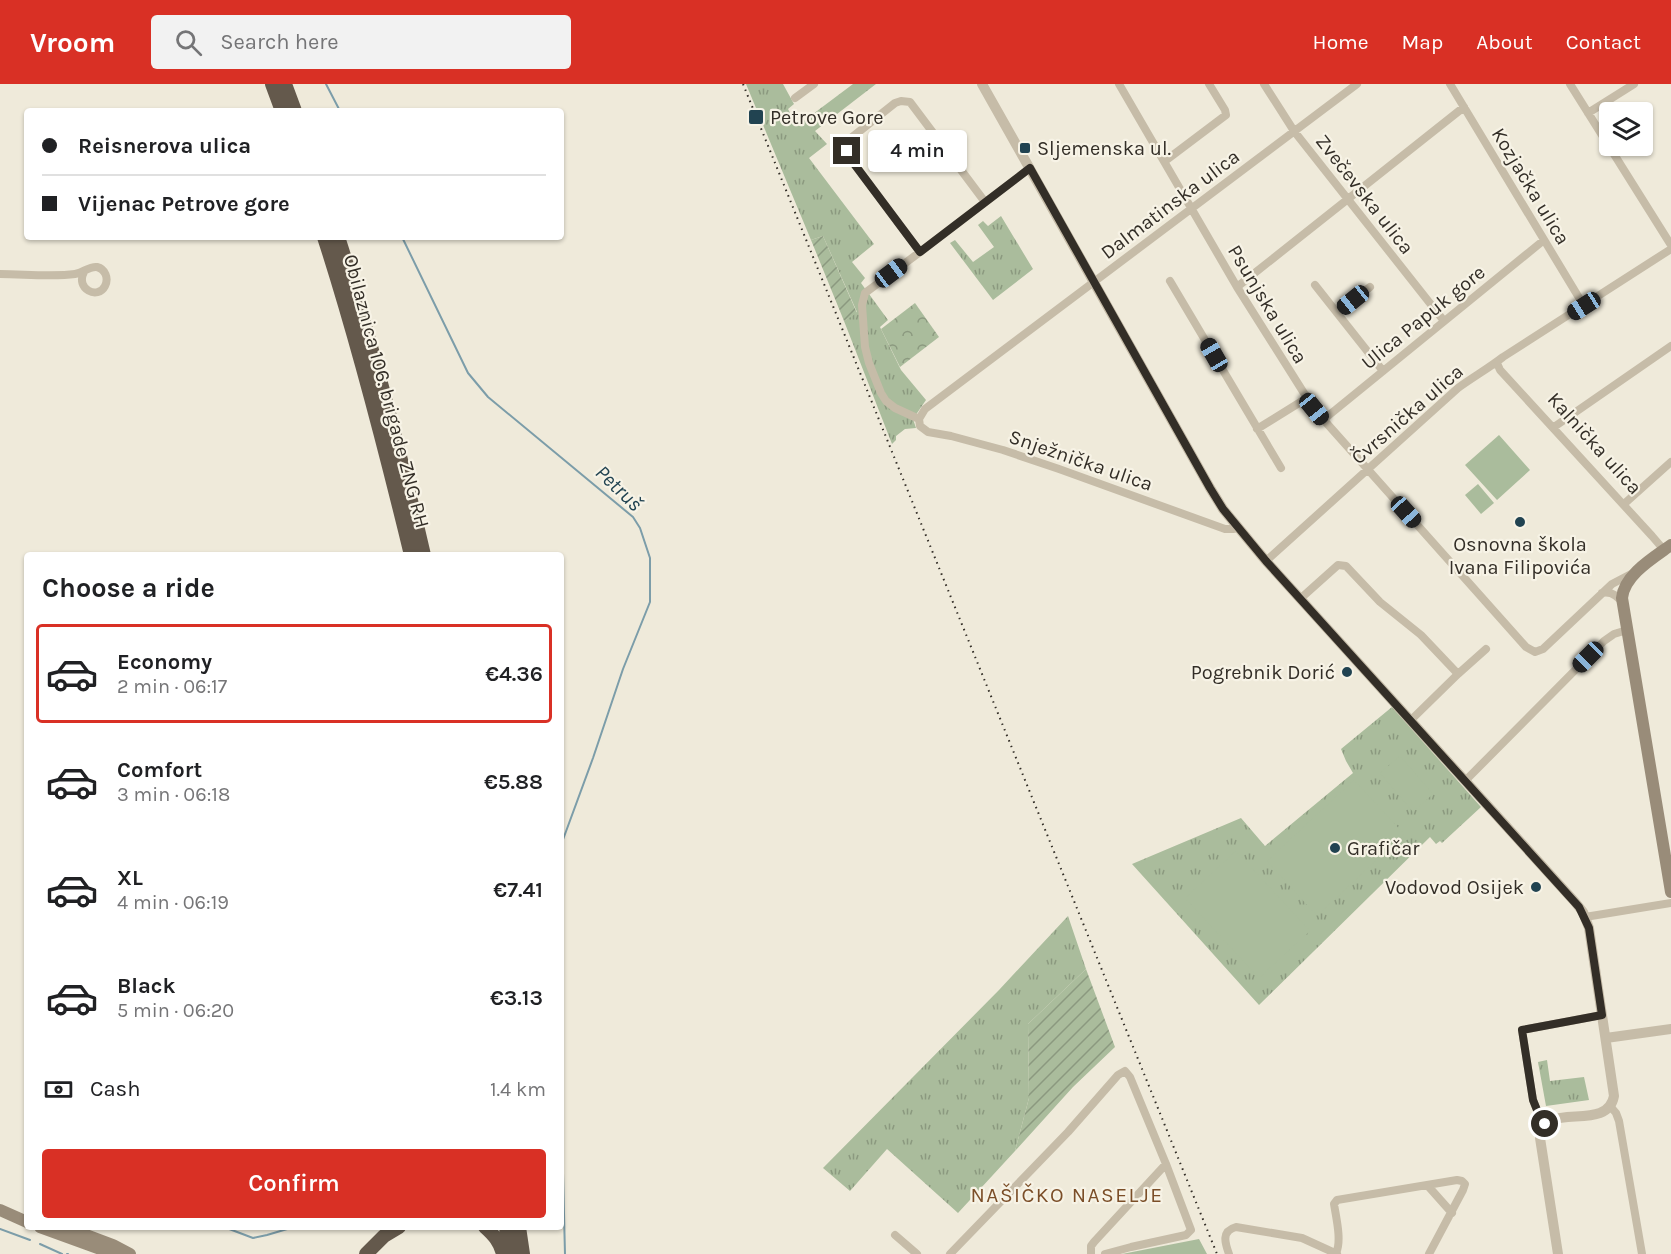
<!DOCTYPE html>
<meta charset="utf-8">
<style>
:root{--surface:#fff;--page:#f2f2f2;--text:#202124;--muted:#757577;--line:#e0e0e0;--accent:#d93025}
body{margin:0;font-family:Karla,sans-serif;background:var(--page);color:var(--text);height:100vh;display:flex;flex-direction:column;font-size:22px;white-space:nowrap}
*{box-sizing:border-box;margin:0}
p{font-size:20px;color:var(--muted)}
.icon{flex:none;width:33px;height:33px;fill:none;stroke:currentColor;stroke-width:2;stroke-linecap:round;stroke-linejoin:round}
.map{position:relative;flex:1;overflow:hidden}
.details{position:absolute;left:24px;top:468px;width:540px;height:678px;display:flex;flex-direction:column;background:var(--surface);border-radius:6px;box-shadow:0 2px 4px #0004}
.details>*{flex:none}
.banner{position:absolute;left:24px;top:24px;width:540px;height:132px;border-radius:6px;box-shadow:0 2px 4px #0004;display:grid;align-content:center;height:132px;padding:0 18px;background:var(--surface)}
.fabs{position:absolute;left:1599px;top:18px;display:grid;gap:12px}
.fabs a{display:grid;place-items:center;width:54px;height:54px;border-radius:6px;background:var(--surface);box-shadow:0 2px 4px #0004;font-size:30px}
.end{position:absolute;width:27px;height:27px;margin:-14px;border:8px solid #332e27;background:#fff;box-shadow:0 0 0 3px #fff}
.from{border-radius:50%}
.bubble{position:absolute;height:42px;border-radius:6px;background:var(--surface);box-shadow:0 2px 4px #0004;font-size:20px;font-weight:600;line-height:42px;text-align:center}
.car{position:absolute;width:18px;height:36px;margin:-18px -9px;border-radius:8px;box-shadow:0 0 4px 2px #0007;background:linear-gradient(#222 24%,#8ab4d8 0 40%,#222 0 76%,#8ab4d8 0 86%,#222 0)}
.banner b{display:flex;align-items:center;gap:21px;height:57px;font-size:22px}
.banner b+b{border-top:2px solid var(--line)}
.banner i{width:15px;height:15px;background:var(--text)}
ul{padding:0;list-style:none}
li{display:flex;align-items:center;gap:18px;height:99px;margin:0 12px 9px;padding:0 6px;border:3px solid transparent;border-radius:6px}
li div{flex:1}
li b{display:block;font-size:22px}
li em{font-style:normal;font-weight:600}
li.active{border-color:var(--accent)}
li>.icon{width:54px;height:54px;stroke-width:1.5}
h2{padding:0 18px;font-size:27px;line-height:72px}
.pay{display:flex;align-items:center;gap:15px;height:66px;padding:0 18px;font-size:22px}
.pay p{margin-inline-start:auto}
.primary-button{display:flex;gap:12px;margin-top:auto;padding:12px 18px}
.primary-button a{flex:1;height:69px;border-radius:6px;background:var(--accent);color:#fff;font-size:24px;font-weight:600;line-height:69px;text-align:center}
header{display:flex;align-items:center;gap:36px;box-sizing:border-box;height:84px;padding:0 30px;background:var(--accent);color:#fff}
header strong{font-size:28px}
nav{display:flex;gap:33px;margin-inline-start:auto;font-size:21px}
.search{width:420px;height:54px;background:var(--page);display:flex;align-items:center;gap:15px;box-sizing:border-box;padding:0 21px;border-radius:6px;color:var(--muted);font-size:22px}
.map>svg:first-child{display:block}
.grass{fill:url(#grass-tufts)}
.forest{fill:url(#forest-crowns)}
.garden{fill:url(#garden-furrows)}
.pitch{fill:#aabc9c}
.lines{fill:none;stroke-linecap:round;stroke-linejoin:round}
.stream{stroke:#7c9da9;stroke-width:2}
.minor{stroke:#c6bca8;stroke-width:8}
.tertiary{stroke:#c6bca8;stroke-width:10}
.secondary{stroke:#998c79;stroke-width:12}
.trunk{stroke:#64594c;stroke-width:14}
.rail{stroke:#332e27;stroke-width:2;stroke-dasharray:1.5 4.5;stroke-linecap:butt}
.route{stroke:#332e27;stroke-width:8}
.poi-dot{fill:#214351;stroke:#f7f3e6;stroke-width:2}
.labels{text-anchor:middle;stroke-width:4.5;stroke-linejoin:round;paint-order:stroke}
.poi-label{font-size:20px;fill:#332e27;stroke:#f7f3e6;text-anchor:start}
.street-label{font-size:20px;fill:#332e27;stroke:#f7f3e6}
.water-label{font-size:21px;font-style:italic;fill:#214351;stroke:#f7f3e6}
.neighbourhood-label{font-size:21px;letter-spacing:1.5px;fill:#7b4e28;stroke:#f7f3e6}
</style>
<header>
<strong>Vroom</strong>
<div class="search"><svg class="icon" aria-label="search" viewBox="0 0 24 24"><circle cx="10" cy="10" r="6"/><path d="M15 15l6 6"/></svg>Search here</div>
<nav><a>Home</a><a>Map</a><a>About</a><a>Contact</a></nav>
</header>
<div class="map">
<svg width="1671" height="1170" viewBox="0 0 1671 1170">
<defs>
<pattern id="grass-tufts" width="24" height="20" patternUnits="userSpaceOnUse" patternTransform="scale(1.5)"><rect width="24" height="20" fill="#aabc9c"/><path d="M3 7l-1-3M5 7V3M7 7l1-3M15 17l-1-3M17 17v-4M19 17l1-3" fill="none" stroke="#8b997f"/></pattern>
<pattern id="forest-crowns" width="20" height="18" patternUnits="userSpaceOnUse" patternTransform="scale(1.5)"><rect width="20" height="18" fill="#aabc9c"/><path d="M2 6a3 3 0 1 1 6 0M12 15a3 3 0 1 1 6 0" fill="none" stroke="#8b997f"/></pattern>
<pattern id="garden-furrows" width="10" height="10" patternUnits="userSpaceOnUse" patternTransform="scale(1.5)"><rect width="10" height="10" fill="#aabc9c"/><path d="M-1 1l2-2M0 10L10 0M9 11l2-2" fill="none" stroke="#8b997f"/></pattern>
</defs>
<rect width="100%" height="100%" fill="#efeada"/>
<path class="grass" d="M746,0H783L794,20L788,25L797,42L853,0H876L815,47L827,60L809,74L874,160L852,178L865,194L861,199L888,236L880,243L901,286L926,316L913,335L916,344L905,345L896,352V356L892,360L844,237L857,228L823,152L811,156Z
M1001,132L1033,185L993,216L950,159L955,156L973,178L994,163L978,141L983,137L988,142Z
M1392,623L1481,723L1442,759L1440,757L1436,760L1430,753L1259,921L1132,780L1241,734L1265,762L1353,689L1346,677L1341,665Z
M1068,832L1086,885L1028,940L1029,1014L1015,1067L958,1129L887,1065L850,1107L823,1084L999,906Z
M1547,976L1550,997L1584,993L1589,1016L1546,1022L1538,978Z"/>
<path class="forest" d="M915,219L939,253L900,283L881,245Z"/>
<path class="garden" d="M823,152L857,229L844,237L811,156Z
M1086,885L1115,963L1073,1003L1015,1067L1029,1014L1028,940Z"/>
<path class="pitch" d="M1499,351L1530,386L1497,416L1465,381Z
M1478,400L1494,419L1481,430L1465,411Z
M1400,672L1433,710L1413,728L1380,689Z
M1354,696L1404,750L1317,832L1267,777Z
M1236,767L1310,847L1259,894L1185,814Z
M1199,1155L1207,1170H1122Z"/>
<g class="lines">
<path class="stream" d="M326,0L340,27
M402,153L468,289L488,313L633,433L640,444L650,474V518L623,585L593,674L561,761
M561,1008L565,1170
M224,1143L253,1154L267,1151L294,1143
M99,1144L100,1143
M0,1145L30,1156
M40,1160L62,1170
M67,1170H68"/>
<path class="minor" d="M1119,0L1237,203L1314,325L1526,563L1535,568L1543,565L1612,500L1633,489
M1264,0L1294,47L1444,237
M1450,0L1584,222
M1570,0L1671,161
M795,14L814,0
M1588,29L1634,0
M1165,77L1226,31L1225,26L1209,0
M985,118L910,18L901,17L895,19L851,54C846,61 846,65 849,73L920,168C957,140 993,112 1030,84
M0,190C23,190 53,193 75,190C83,189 89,182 97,183C105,185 109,194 105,202C98,216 75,205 84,188
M1170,197L1281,384
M1315,201L1383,287
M1237,203L1464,23
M1337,229L1370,203
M1497,279L1500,286L1652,452L1664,466
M919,335L925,325L1357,0
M919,335L920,342L928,348L951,352L1003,366L1059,385L1225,445H1233L1238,444
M919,335L895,324L886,317L881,309L869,279L865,263L862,221L865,209L920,168
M1323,336L1544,156
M1554,343L1671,262
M1257,345L1307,314
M1624,420L1671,378
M1266,477L1458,304C1473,293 1489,284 1503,273L1671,165
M1602,509C1611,507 1618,512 1623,520
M1300,515L1338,481L1346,482L1380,518L1421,551L1458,590L1411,636
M1458,590L1486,565
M1465,697L1604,557L1614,550L1627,546
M1585,833L1671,819
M1610,1022L1616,1029L1619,1037L1642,1170
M1547,1039L1537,1026L1533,1016L1522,946L1602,931
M1428,1102L1452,1129
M895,1151L917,1170
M1336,1169C1342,1157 1336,1133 1334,1120L1337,1116L1457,1096L1462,1097L1465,1100L1463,1106L1429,1170
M950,1170L1068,1048L1118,991L1125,987L1130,993L1166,1080L1191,1146L1186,1151L1131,1163L1105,1170
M1091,1170V1162L1094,1158L1166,1080
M1229,1170C1225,1159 1221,1147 1236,1143L1302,1154L1337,1170"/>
<path class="tertiary" d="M982,0L1210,404L1223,425L1266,477L1575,818L1583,828L1589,844L1614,1012C1607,1050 1542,1015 1540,1054L1558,1170
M1606,954L1671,945"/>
<path class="secondary" d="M1671,461C1653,474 1624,491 1622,514L1671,808
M0,1126L27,1138
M40,1143L114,1170
M65,1143L113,1161L130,1170"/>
<path class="trunk" d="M272,0L282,27
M285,0L295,27
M324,153C358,258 385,364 411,471
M338,153C372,257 399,364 424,471
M485,1143C494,1151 500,1158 503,1170
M506,1143L509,1170
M519,1143L523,1170
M366,1170L384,1152L399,1143"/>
<path class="rail" d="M743,0L1217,1170"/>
</g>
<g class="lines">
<path class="route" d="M847,67L849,73L920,168L1030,84L1210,404L1223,425L1266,477L1579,823L1589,844L1602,931L1522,946L1533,1016L1537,1026L1547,1039L1545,1040"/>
</g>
<g class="poi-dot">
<rect x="748" y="25" width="16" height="16" rx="3"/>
<rect x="1019" y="58" width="12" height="12" rx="3"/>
<circle cx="1520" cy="438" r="6"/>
<circle cx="1347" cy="588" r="6"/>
<circle cx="1335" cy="764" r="6"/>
<circle cx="1536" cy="803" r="6"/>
</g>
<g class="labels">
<g class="poi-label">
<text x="770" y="40">Petrove Gore</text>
<text x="1037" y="71">Sljemenska ul.</text>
<text x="1520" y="467" text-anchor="middle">Osnovna škola<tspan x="1520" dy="23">Ivana Filipovića</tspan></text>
<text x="1335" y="595" text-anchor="end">Pogrebnik Dorić</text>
<text x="1347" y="771">Grafičar</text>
<text x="1524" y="810" text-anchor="end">Vodovod Osijek</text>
</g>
<g class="street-label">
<text transform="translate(1531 102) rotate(59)" y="7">Kozjačka ulica</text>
<text transform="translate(1365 110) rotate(52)" y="7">Zvečevska ulica</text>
<text transform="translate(1170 120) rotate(-37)" y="7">Dalmatinska ulica</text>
<text transform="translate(1268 220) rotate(59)" y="7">Psunjska ulica</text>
<text transform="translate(1423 233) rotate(-39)" y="7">Ulica Papuk gore</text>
<text transform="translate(387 307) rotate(75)" y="7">Obilaznica 106. brigade ZNG RH</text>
<text transform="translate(1407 330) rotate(-41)" y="7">Čvrsnička ulica</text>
<text transform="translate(1595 359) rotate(48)" y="7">Kalnička ulica</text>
<text transform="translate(1081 376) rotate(19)" y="7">Snježnička ulica</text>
</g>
<g class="water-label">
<text transform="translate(619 404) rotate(44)" y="7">Petruš</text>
</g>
<g class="neighbourhood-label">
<text x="1067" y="1118">NAŠIČKO NASELJE</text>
</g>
</g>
</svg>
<div class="fabs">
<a><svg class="icon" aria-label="layers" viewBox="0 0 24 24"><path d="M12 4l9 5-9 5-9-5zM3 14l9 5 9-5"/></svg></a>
</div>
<i class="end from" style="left:1545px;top:1040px"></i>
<i class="end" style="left:847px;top:67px"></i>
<div class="bubble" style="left:868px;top:46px;width:99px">4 min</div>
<i class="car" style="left:891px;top:189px;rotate:53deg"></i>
<i class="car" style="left:1353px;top:216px;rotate:231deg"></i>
<i class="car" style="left:1584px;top:222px;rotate:238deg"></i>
<i class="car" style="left:1214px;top:271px;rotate:330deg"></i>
<i class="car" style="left:1314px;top:325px;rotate:141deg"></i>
<i class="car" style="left:1406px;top:428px;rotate:138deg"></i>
<i class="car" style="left:1588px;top:573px;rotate:225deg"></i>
<div class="banner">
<b><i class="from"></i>Reisnerova ulica</b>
<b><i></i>Vijenac Petrove gore</b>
</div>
<section class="details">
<h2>Choose a ride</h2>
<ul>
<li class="active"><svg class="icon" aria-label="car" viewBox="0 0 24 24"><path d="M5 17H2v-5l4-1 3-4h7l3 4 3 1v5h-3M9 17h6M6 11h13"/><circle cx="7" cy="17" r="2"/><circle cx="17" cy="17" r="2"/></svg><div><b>Economy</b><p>2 min · 06:17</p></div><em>€4.36</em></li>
<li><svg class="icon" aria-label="car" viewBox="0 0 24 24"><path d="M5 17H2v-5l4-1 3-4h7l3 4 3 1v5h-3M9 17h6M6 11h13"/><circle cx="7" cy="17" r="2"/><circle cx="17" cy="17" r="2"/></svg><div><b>Comfort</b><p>3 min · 06:18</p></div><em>€5.88</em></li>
<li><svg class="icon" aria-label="car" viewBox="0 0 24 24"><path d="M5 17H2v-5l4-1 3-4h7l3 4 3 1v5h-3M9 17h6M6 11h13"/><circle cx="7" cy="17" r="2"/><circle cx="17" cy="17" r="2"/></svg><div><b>XL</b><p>4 min · 06:19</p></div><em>€7.41</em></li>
<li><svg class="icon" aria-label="car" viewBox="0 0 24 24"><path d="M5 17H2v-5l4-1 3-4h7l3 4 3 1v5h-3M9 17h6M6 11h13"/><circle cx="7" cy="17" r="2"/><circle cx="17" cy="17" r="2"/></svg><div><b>Black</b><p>5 min · 06:20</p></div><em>€3.13</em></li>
</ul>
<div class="pay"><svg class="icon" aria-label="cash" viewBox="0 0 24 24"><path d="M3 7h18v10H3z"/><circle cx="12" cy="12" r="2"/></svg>Cash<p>1.4 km</p></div>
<div class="primary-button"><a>Confirm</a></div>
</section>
</div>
